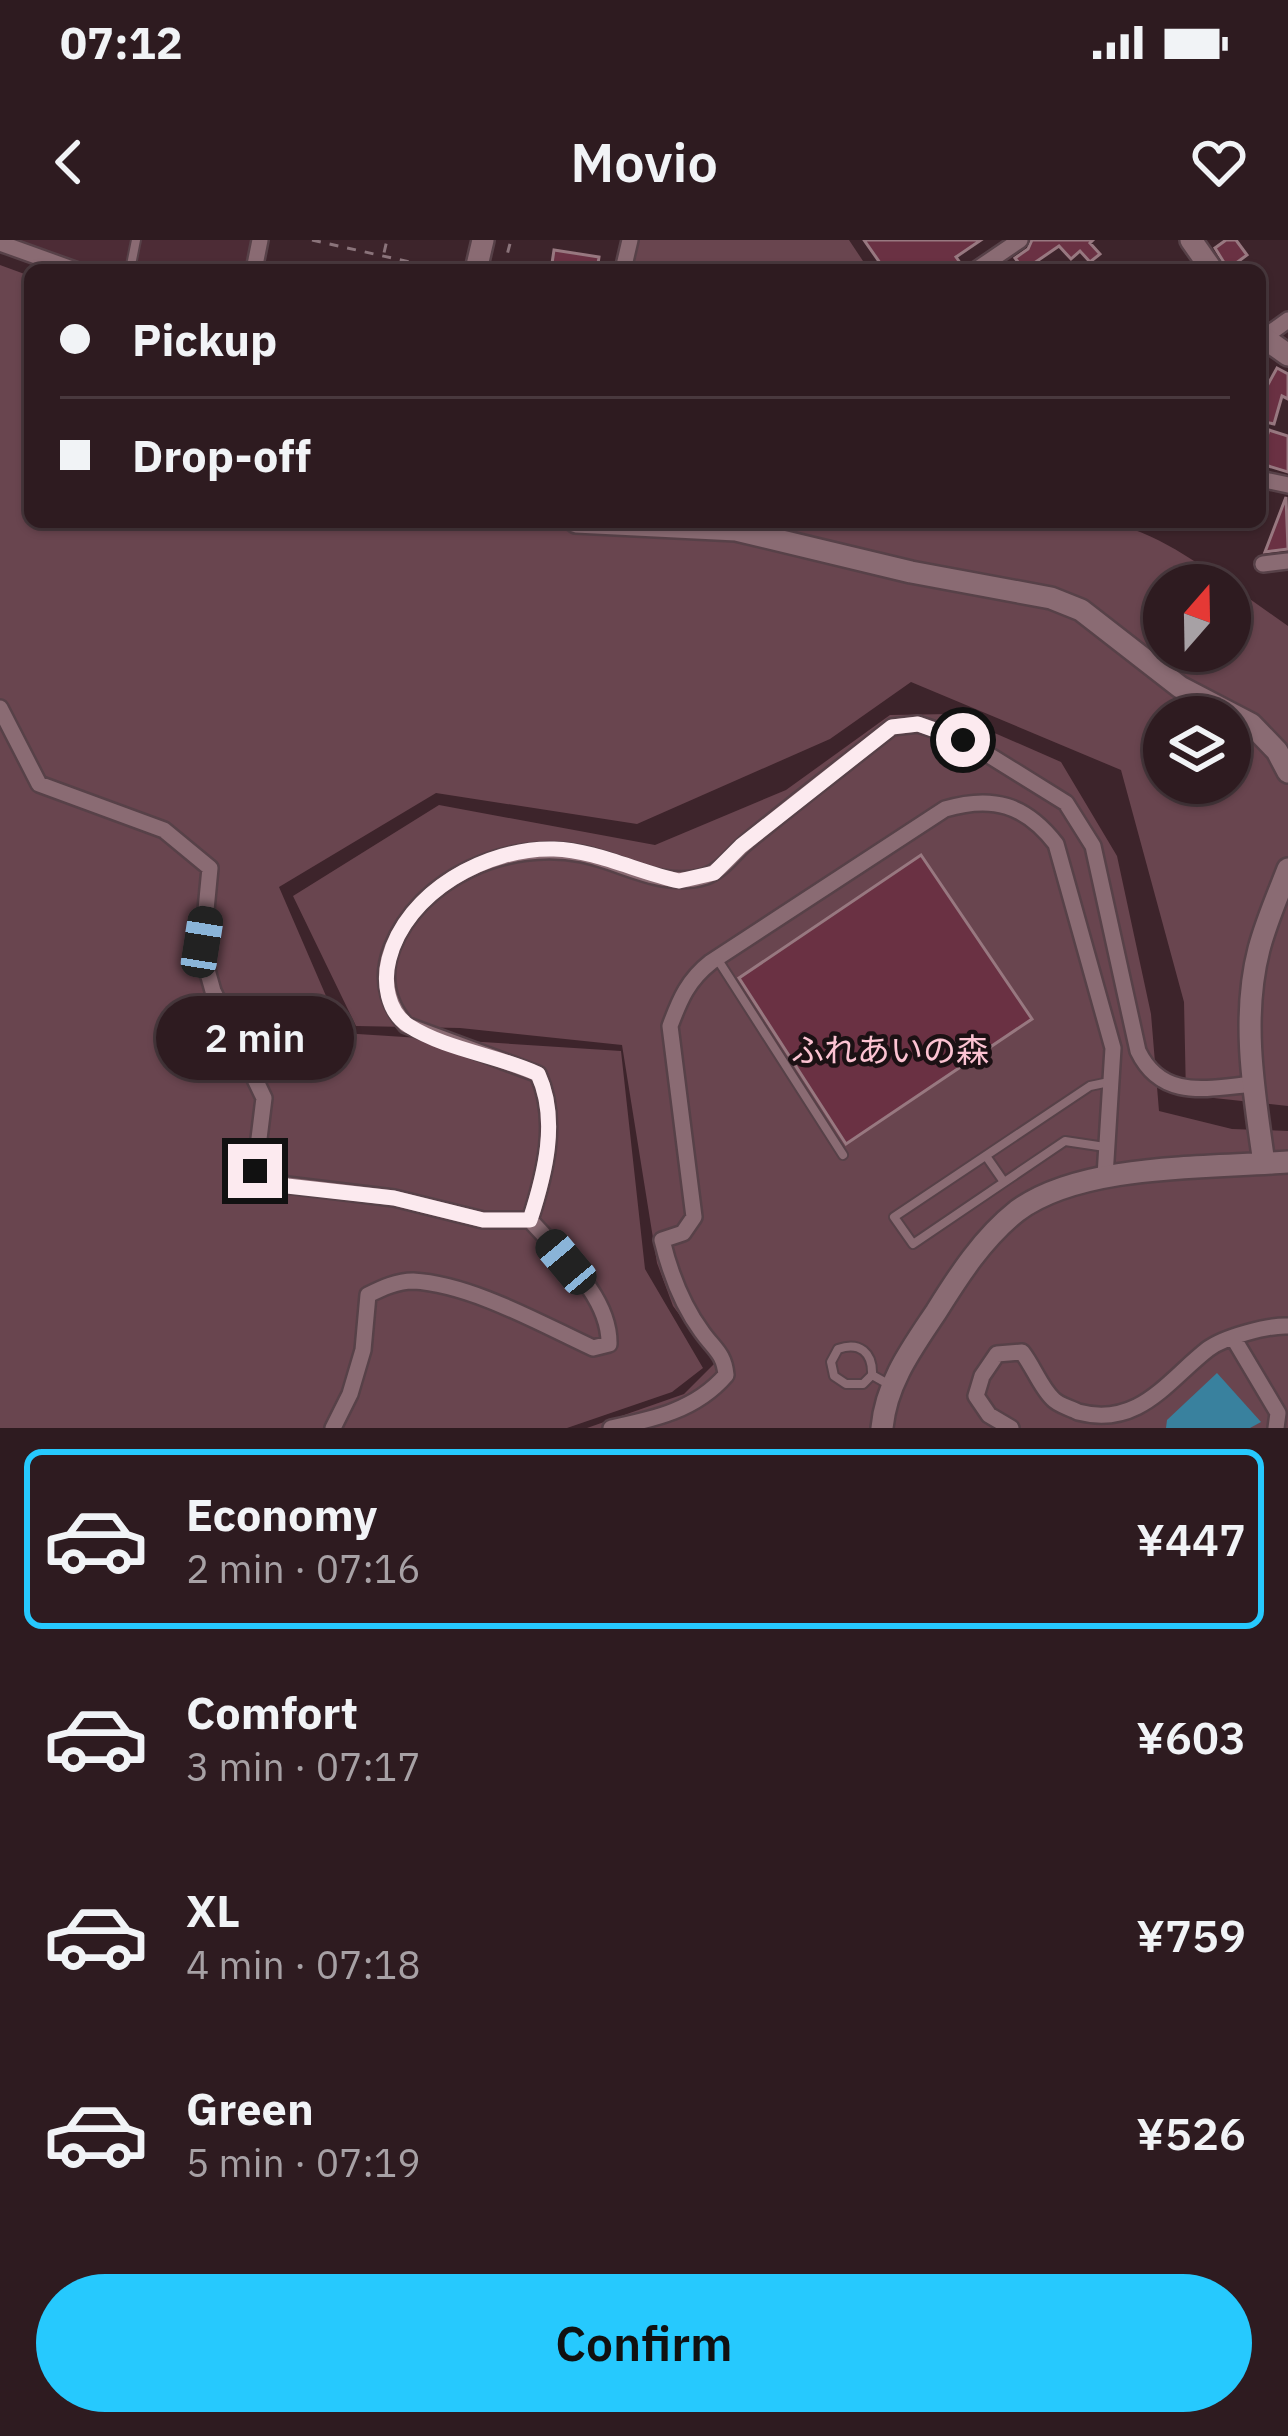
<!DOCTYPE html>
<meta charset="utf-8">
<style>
:root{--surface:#2e1b20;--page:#3a282d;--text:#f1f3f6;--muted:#a7a1a5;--line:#49393e;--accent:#26c9fe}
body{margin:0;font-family:"IBM Plex Sans","Noto Sans JP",sans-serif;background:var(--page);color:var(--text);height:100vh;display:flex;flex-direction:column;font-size:45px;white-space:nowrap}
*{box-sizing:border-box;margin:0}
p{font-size:39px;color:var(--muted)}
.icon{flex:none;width:66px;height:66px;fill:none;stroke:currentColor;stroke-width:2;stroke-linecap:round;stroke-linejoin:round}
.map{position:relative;height:1188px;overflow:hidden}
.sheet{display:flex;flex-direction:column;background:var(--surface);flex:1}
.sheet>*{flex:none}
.top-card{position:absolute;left:24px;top:24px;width:1242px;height:264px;border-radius:18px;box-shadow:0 3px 9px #0004,0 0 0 3px var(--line);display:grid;align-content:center;height:264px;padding:0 36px;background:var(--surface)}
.needle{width:78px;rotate:20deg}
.tools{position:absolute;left:1143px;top:324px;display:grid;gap:24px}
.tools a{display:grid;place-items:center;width:108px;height:108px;border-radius:50%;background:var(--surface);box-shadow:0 3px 9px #0004,0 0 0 3px var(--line);font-size:60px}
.end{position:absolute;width:54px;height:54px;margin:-27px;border:15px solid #fceaef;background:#111;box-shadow:0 0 0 6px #111}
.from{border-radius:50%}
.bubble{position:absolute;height:84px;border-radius:42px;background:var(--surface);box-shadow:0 3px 9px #0004,0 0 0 3px var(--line);font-size:39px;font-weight:600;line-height:84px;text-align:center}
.car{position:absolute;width:36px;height:72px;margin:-36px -18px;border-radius:15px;box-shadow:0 0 9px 3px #0007;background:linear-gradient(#222 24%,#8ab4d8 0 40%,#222 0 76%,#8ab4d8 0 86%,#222 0)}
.top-card b{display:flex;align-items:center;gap:42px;height:114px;font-size:45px}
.top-card b+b{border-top:3px solid var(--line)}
.top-card i{width:30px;height:30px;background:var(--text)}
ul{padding:21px 0 0;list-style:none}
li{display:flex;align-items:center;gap:36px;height:180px;margin:0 24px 18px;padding:0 12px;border:6px solid transparent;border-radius:18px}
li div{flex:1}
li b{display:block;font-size:45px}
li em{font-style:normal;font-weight:600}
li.active{border-color:var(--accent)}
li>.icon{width:108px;height:108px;stroke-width:1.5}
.cta{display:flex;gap:24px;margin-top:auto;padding:24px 36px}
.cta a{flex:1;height:138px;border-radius:72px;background:var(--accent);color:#111;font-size:48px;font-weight:600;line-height:138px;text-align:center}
.status{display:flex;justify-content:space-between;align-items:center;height:84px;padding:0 60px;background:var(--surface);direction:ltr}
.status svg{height:33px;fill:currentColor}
header{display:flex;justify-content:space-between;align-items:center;height:156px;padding:0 36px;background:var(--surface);font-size:54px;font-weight:600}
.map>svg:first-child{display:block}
.built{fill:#4d2c36}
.green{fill:#69454f;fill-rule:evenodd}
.water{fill:#39819e}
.building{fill:#6a3143;stroke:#987880;stroke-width:3}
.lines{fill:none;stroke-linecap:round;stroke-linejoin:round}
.lane-casing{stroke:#574148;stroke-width:12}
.street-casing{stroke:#574148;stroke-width:20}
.secondary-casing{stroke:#574148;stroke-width:26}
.path{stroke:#8a737a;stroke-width:3;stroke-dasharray:9 9;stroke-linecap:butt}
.lane{stroke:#8a6b73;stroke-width:8}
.street{stroke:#8a6b73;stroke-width:15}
.secondary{stroke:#8a6b73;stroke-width:21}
.route{stroke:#fceaef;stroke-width:15}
.labels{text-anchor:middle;stroke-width:9;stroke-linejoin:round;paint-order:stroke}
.park-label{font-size:33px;fill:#fcc3d2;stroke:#1c1114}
</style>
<div class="status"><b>07:12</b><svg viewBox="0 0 49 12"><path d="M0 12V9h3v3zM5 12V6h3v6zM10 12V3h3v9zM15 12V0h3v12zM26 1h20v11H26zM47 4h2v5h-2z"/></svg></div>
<header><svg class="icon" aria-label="back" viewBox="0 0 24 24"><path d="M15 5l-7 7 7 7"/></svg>Movio<svg class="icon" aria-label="heart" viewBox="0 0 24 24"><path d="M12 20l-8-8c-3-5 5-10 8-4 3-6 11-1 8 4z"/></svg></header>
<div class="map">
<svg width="1288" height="1188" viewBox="0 0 1288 1188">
<rect width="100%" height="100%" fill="#3d242b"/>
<path class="built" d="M14,0H256L249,30H90Z"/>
<path class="green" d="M636,0H849L869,30H629Z
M0,25L30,36V282H1098C1146,285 1191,319 1230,345H1164V411H1230V345L1288,386V866L1186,855L1184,762L1121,530L911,442L830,499L637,584L436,553L279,647L342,793L621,811L645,1029L703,1128L672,1152L567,1188H0ZM1164,477H1230V543H1164Z
M951,474L1061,522L1117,616L1151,774L1159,871L1232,889L1288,891V1188H587L684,1154L715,1123L673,1066L657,1023L622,805L460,788L356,786L293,656L439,565L655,605L786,550L890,475Z"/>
<path class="water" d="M1217,1133L1261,1182L1250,1188H1166L1167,1180Z"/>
<path class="building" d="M864,0H981L956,17L961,24L952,30H885Z
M1032,0H1093L1090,3L1100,14L1090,22L1080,11L1071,19L1059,6L1024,30L1015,18L1028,9Z
M1226,0H1236L1247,15L1228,29L1215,8Z
M554,10L599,17L597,30H551Z
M1277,128L1288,134V159L1282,156L1274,184L1260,181V143L1266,148Z
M1269,190L1288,196V232L1262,224L1265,217L1261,215Z
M1286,257L1288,309L1265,312Z
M921,615L1032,779L846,904L739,738Z"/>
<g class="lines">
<defs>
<path id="lane" d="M130,30L136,0
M718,720L843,915
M1105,907L1065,901L913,1004L894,977L1090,846L1109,842
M986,916L1004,942
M872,1135C873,1113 860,1101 838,1109L831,1122L834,1136L846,1144H863L872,1135L890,1145"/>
<path id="street" d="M0,3L75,30
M254,30L260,0
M623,30L630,0
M976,30L1020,0
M1263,98L1288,80
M1260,239L1288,245
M1263,324L1288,321
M0,468L39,544L164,590L210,628L202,712L213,751L264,858L255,931L287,945L394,958L483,980H530C560,1014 610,1056 609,1104L593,1108C541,1084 471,1044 413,1041C397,1041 382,1048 368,1055L363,1110L350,1154L333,1188
M530,980C545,934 559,880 538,834L406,785C387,763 381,737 392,708C420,637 509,599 582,614C623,622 663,650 706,636C723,630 734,612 748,601C795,562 844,525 892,487L918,484L963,499L1066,563L1093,606L1138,811C1162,861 1208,848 1254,844
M1234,1099L1278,1173L1276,1188
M611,1188C654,1179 696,1170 726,1135C724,1113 714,1109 702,1092C682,1065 670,1033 662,1000L683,993L694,977L670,786C680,759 688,740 711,722L945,569C992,555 1025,564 1056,604L1113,808L1105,936
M1011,1188L989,1175L976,1156L982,1136L997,1114L1022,1112C1033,1126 1041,1148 1053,1159C1058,1165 1071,1168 1078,1172C1139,1188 1167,1141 1208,1109C1224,1097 1269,1085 1288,1086"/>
<path id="secondary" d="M1191,0L1212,30
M476,30L483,0
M1260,95L1288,115
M576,282L736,290L911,332L1051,358L1081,370L1180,447L1251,484L1277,511L1288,532
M1264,923C1254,853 1241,778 1259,709C1266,682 1278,655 1288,629
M882,1188C886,1143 912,1108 936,1072C959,1035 983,998 1017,971C1081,923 1209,928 1288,922"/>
</defs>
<use href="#lane" class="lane-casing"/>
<use href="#street" class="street-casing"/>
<use href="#secondary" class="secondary-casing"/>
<path class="path" d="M312,0L445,30
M380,30L387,0
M503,30L511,0"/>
<use href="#lane" class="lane"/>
<use href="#street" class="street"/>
<use href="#secondary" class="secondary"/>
</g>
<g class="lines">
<path class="route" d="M255,931L287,946L394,958L483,980H530C545,934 559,879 538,834C497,815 447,810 409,786C387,772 383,742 389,719C406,652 487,607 554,609C595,610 638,632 679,641L714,633L741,606L892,487L918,484L963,500"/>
</g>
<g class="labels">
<g class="park-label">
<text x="890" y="822">ふれあいの森</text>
</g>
</g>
</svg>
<div class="tools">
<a><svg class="needle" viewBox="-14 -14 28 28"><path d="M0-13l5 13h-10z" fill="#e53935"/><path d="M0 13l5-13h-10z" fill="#a7a1a5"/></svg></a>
<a><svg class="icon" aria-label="layers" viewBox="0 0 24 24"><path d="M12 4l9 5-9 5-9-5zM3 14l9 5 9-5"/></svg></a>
</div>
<i class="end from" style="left:963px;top:500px"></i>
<i class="end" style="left:255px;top:931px"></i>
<div class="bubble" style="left:156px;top:756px;width:198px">2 min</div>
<i class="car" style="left:202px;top:702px;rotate:9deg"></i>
<i class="car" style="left:566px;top:1022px;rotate:320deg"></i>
<div class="top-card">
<b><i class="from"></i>Pickup</b>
<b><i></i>Drop-off</b>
</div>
</div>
<section class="sheet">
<ul>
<li class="active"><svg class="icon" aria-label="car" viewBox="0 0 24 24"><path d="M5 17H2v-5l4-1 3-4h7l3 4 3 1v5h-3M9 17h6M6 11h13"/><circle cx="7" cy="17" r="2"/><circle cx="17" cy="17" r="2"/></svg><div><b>Economy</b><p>2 min · 07:16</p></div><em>¥447</em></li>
<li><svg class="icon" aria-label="car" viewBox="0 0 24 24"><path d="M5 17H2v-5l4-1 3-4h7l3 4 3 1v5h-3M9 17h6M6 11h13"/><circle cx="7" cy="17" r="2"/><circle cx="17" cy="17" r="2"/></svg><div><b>Comfort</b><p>3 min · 07:17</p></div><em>¥603</em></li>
<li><svg class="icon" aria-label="car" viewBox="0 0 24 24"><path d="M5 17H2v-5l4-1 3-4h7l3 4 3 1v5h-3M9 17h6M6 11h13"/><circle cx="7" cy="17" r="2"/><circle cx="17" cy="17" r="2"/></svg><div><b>XL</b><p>4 min · 07:18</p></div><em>¥759</em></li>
<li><svg class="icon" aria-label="car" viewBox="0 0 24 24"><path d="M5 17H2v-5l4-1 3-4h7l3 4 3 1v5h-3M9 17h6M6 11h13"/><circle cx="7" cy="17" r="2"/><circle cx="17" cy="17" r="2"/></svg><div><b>Green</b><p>5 min · 07:19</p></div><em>¥526</em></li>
</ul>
<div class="cta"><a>Confirm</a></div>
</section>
